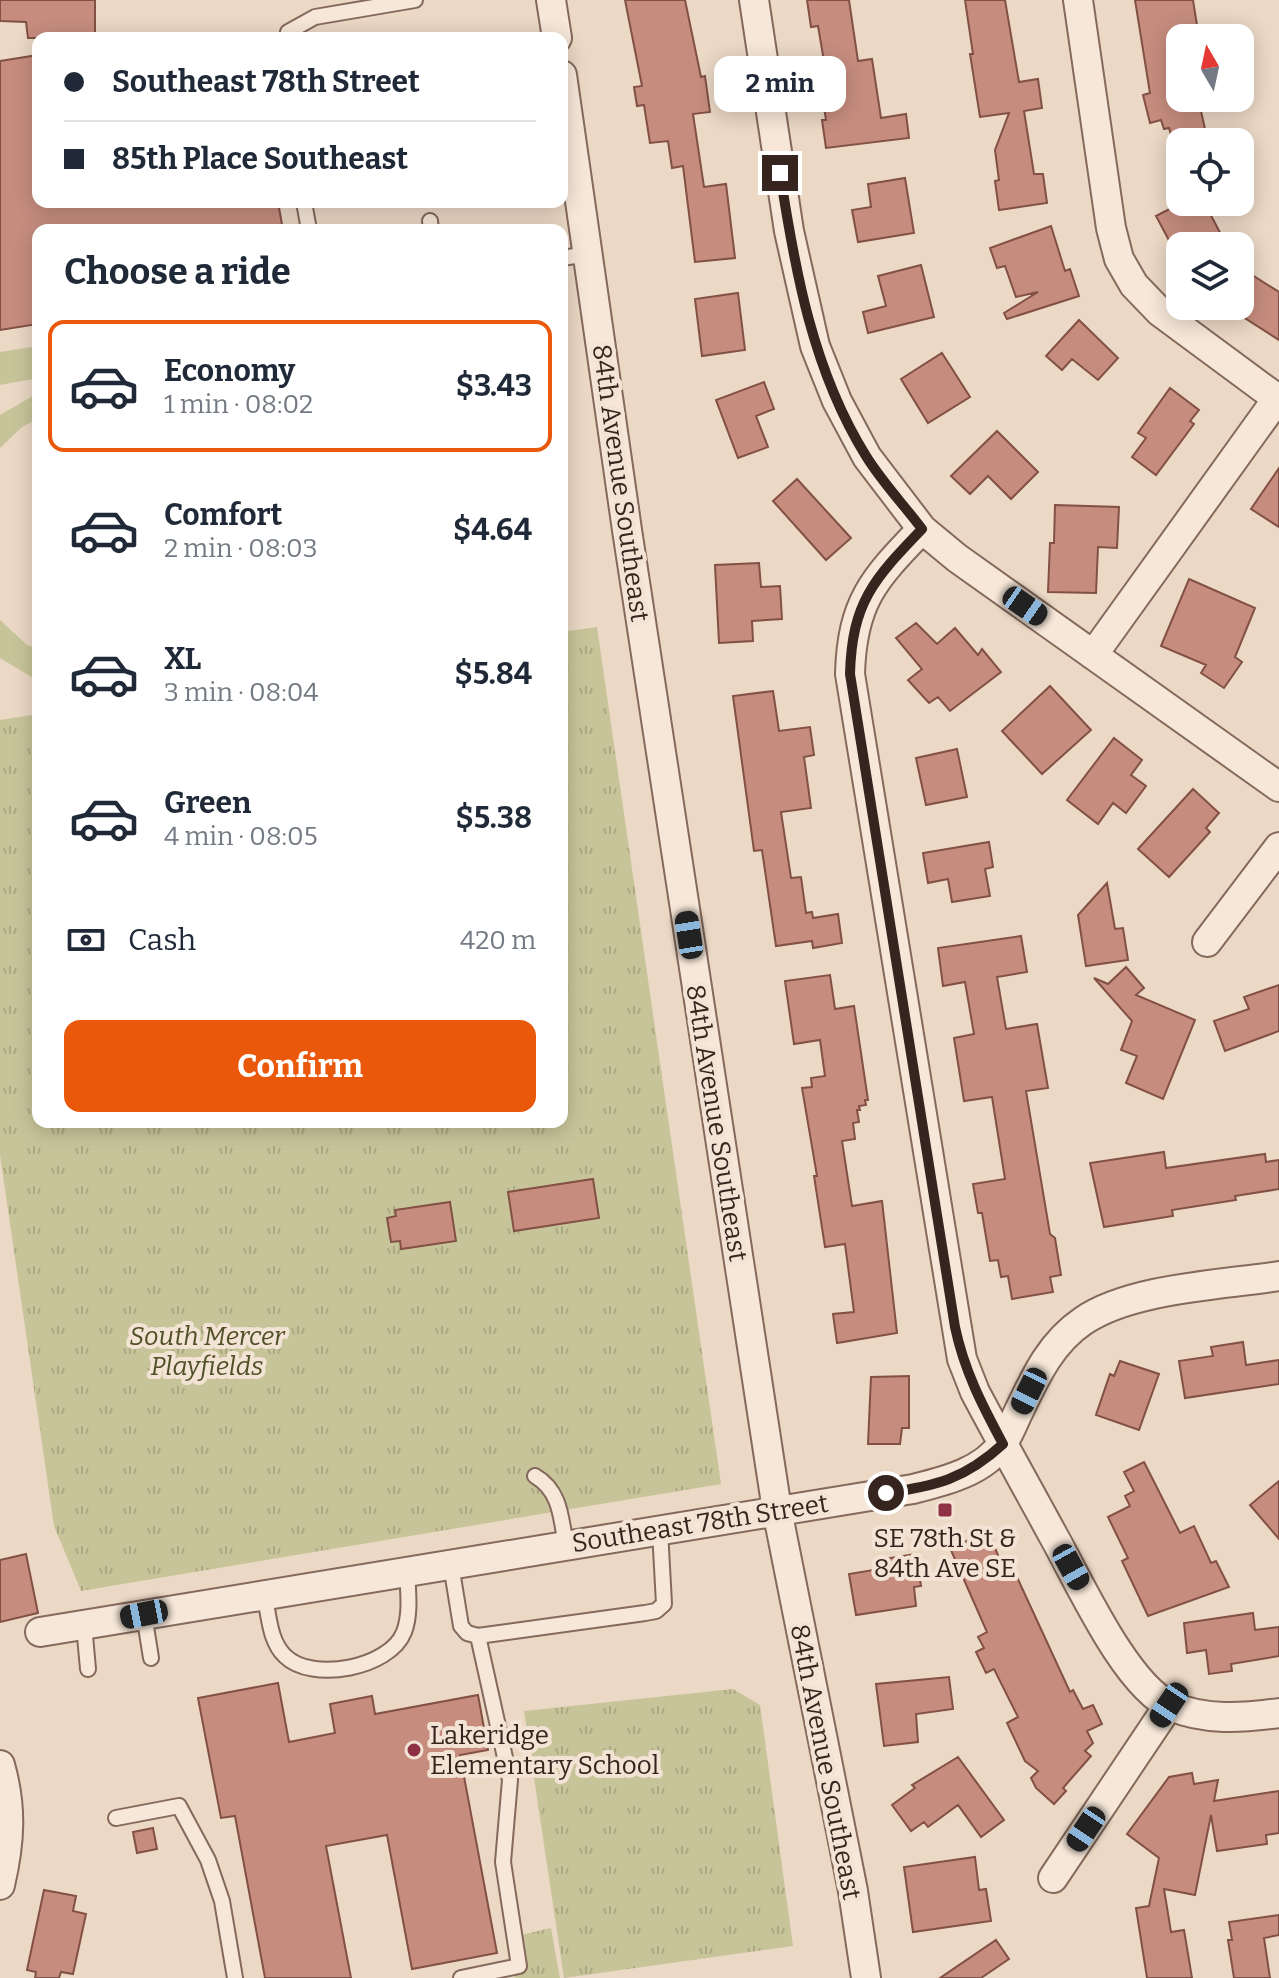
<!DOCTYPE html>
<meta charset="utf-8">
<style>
:root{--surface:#fff;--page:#f2f2f3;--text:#1f2937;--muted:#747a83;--line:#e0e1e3;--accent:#ea580c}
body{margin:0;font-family:Bitter,serif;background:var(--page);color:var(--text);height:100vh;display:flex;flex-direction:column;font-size:30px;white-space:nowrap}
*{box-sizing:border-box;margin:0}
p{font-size:26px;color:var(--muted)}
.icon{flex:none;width:44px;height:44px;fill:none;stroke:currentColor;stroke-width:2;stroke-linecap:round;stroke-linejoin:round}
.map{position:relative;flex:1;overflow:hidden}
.side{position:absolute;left:32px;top:224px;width:536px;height:904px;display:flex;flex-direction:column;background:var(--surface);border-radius:16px;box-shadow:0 4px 20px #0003}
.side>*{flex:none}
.top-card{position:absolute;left:32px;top:32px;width:536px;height:176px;border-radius:16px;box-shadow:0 4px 20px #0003;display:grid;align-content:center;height:176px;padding:0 32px;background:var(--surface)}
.needle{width:52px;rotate:351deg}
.fabs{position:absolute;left:1166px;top:24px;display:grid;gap:16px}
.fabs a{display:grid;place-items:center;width:88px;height:88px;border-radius:16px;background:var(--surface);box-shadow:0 4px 20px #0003;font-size:40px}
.end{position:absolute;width:36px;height:36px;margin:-18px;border:10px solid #36251f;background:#fff;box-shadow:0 0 0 4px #fff}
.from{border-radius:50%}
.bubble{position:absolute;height:56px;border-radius:16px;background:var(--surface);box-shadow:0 4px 20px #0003;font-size:26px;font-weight:700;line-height:56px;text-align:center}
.car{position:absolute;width:24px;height:48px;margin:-24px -12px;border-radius:10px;box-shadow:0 0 6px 2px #0007;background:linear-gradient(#222 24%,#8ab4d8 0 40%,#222 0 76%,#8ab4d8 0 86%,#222 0)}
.top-card b{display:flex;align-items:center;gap:28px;height:76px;font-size:30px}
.top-card b+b{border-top:2px solid var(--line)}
.top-card i{width:20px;height:20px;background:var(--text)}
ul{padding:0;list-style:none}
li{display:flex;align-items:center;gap:24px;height:132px;margin:0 16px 12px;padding:0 16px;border:4px solid transparent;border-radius:16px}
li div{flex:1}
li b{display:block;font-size:30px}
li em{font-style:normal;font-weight:700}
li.selected{border-color:var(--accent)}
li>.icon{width:72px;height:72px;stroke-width:1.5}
h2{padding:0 32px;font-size:36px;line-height:96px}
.pay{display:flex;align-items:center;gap:20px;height:88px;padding:0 32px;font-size:30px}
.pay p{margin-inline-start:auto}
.primary-button{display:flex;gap:16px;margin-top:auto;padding:16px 32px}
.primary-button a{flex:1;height:92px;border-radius:16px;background:var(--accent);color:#fff;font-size:32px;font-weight:700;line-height:92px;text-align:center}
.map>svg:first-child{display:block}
.grass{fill:#c8c49a}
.park{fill:url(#park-tufts)}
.building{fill:#c68d7e;stroke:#825044;stroke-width:2}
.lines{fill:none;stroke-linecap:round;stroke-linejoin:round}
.service-casing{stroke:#84695c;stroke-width:18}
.minor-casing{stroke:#84695c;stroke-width:32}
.service{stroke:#f6e7d8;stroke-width:14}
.minor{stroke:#f6e7d8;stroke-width:28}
.route{stroke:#36251f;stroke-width:10}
.poi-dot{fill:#8f3145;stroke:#f3e3d4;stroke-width:3}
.labels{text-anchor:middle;stroke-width:8;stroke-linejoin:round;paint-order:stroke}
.street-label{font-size:26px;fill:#36251f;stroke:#f3e3d4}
.park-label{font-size:26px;font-style:italic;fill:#4f5027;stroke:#f3e3d4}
.poi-label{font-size:26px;fill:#36251f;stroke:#f3e3d4}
</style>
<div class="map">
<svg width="1279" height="1978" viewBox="0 0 1279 1978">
<defs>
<pattern id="park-tufts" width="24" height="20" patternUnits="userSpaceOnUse" patternTransform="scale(2)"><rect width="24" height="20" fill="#c8c49a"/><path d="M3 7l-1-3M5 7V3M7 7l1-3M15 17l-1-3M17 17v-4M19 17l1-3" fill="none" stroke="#aca884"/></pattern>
</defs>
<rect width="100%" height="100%" fill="#ebd8c5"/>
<path class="grass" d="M38,346V378L0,385V352Z
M38,393V419L22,427L0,448V415Z
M0,620L26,644L38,650V681L0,658Z"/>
<path class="park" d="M597,627L721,1484L81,1591L54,1526L0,1155V720L38,714V1122H562V632Z
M733,1689L760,1705L793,1946L564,1978L524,1711Z
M551,1928L560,1978H515L509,1949L511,1943L525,1934Z"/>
<path class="building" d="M0,0H95V38H28L26,22L0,21Z
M625,0H685L701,77L705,76L710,112L693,114L704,187L726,184L735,258L695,262L683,166L672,168L668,141L650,143L644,105L637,106L634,87L642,86Z
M807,0H849L858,61L872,59L881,118L906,114L909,138L826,148L822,120H826L818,68L825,67L818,26L811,27Z
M965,0H1005L1019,82L1038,79L1042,108L1024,111L1034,174H1043L1047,203L999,210L995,181L999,180L995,150L1009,113L980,117L970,54H973Z
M1135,0H1193L1199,38H1180V98H1198L1208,142H1173L1169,128L1164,129L1161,120L1150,123L1143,95L1150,93Z
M38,55V202H278L283,230H38V324L0,330V61Z
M905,178L914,233L858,242L852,210L871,207L868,184Z
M1183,202H1204L1227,246H1172L1156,216Z
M1051,226L1065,271L1070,269L1079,296L1007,319L1004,313L1038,292L1016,297L1005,266L997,268L990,248Z
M921,265L934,317L868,333L863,312L886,306L878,276Z
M1249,273L1279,292V340L1240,315V287Z
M738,293L745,350L702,356L695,299Z
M1079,320L1118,358L1098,380L1072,359L1062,370L1046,356Z
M942,353L970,397L928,423L901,379Z
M764,382L774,409L756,416L768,447L738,458L716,400Z
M1170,388L1199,410L1190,421L1194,424L1156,475L1132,457L1146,438L1138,433Z
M997,431L1038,472L1011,499L988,476L970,494L951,476Z
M1279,468V527L1251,509Z
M797,479L851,538L826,560L773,501Z
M1055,505L1119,507L1117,548L1098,547L1096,593L1048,592L1050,543H1054Z
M759,563L761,587L780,586L782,619L752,621L753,641L719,643L715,565Z
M1189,579L1255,608L1235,657L1242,662L1224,688L1201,673L1206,665L1161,646Z
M916,623L937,644L955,628L978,655L982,649L1001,672L950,711L938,697L929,703L908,680L922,669L896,638Z
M1050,686L1091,730L1042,774L1002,731Z
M773,691L779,731L810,727L814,755L804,757L811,808L781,812L791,878L801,877L806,913L812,912L813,918L838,914L842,943L813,948L812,941L776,946L762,850L754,851L733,696Z
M1114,738L1142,760L1131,775L1146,786L1126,813L1113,803L1098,824L1067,800Z
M957,749L967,797L926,805L916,758Z
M1193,789L1219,813L1206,828L1210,832L1169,877L1138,849Z
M989,842L993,867L985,869L990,896L952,902L948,879L928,883L923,853Z
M1107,883L1115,929L1123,928L1128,960L1086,966L1078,915Z
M1021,936L1027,972L997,977L1006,1029L1037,1024L1048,1088L1026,1091L1050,1234L1055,1238L1061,1275L1050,1277L1053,1292L1012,1299L1008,1276L1001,1277L998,1260L990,1261L982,1213H978L973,1184L1005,1179L992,1097L964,1101L954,1038L974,1034L965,982L943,986L938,948Z
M1126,967L1144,988L1136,995L1195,1020L1163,1099L1126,1083L1137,1056L1121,1050L1132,1021L1094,978L1108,984Z
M830,975L835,1009L854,1006L868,1100H865L866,1105L859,1106L860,1110H857L859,1122L853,1123L855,1139L842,1141L852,1206L882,1201L897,1333L837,1343L833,1314L854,1312L845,1244L825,1247L814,1176H817L802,1088L812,1087L811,1078L825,1076L820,1040L794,1044L785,981Z
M1279,985V1031L1225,1051L1214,1021L1249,1009L1244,997Z
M1164,1152L1166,1168L1265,1154L1266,1162L1279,1160V1189L1235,1196L1236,1200L1172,1210L1173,1216L1104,1227L1090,1163Z
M593,1179L599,1218L514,1231L508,1192Z
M450,1202L456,1241L401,1249L400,1241L391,1242L387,1218L396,1216L395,1210Z
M1243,1342L1246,1365L1279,1360V1384L1185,1398L1179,1361L1213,1356L1211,1347Z
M1120,1361L1159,1374L1139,1430L1096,1415L1110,1374L1114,1376Z
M909,1376V1428H902L900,1444H868L871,1377Z
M1144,1462L1180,1533L1194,1526L1211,1563L1216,1561L1229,1587L1148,1616L1122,1561L1128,1558L1108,1517L1130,1506L1125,1496L1134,1491L1124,1472Z
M1279,1481V1539L1250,1505Z
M983,1534L986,1540L991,1538L1002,1565L1010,1562L1070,1692L1073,1690L1083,1709L1093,1705L1102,1724L1087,1731L1093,1743L1085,1751L1091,1756L1063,1788L1066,1791L1054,1804L1036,1788L1031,1778L1038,1771L1025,1761L1007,1723L1018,1717L994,1669L986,1673L976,1652L984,1648L978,1637L987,1632L950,1548Z
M26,1554L38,1613L0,1622V1560Z
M916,1554L921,1586L914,1587L916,1606L856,1615L849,1574L886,1568L884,1559Z
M1253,1613L1255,1630L1279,1627V1656L1231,1664L1232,1671L1209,1674L1206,1650L1187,1653L1184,1623Z
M949,1677L953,1709L916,1714L918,1742L884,1746L876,1684Z
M278,1683L289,1742L335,1733L330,1704L372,1696L375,1714L478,1695L488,1750L460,1755L497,1953L412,1969L387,1835L326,1846L351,1978H265L235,1816L221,1818L198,1698Z
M958,1757L1004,1820L981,1837L958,1805L928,1827L924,1822L911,1831L892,1805L915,1788L912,1785Z
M1192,1773L1194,1784L1218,1780L1214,1801L1279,1791V1833L1266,1835L1267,1844L1217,1851L1211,1815L1195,1895L1164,1889L1171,1932L1184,1930L1192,1978H1147L1136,1908L1149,1906L1159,1858L1127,1834L1169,1777Z
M153,1828L157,1849L137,1853L133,1832Z
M975,1857L979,1890L986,1889L991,1921L913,1932L904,1867Z
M44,1890L76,1896L73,1911L86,1914L73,1974L61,1972L59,1978H35L36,1972L27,1970Z
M1279,1915V1935L1264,1938L1270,1978H1234L1228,1940H1232L1229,1922Z
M996,1940L1009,1959L981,1978H940Z"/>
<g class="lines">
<defs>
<path id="service" d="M287,38L288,32L315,17L415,0
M304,202L309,230
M430,221L431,230
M562,258L588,254
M535,1476C561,1491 561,1519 566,1546
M451,1565L461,1626L467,1633L478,1636L645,1613L656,1611L664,1604L660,1530
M264,1593C269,1614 269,1641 285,1656C312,1683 390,1668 404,1632C411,1614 408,1591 407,1572
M144,1614L151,1658
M84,1625L88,1669
M116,1818L179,1806L208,1860L222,1901L235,1978
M461,1978L519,1966L503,1862L510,1780L478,1636"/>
<path id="minor" d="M551,0L557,38
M754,0L789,231L815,346L837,401L867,457L922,529C874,579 852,601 850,674L962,1359L975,1392C1001,1441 1028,1489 1054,1537C1079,1581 1125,1685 1171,1706C1205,1721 1243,1718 1279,1713
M1078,0L1111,228L1119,259L1134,285L1160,312L1279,400
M562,75L627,530L777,1510L853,1891L866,1978
M922,529L957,558L1279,787
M1093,655L1277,399
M1207,942L1279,847
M40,1632L913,1489C945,1481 983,1472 1003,1443C1009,1434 1013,1424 1017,1415C1034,1380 1049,1344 1083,1321C1131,1288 1222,1285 1279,1276
M0,1765C12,1807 10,1842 0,1885
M1053,1878L1169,1705"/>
</defs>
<use href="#service" class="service-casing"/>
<use href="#minor" class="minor-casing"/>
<use href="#service" class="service"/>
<use href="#minor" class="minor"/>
</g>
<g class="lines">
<path class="route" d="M780,173C795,271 813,371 866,456C882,482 904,505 922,529C874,579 852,602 850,674L955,1327C964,1370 982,1405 1003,1444C965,1479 936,1486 886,1493"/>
</g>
<g class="poi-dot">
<rect x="937" y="1502" width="16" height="16" rx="4"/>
<circle cx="414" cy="1750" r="8"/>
</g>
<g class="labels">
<g class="street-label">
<text transform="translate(621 483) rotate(82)" y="9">84th Avenue Southeast</text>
<text transform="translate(717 1123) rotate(81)" y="9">84th Avenue Southeast</text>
<text transform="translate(700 1523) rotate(-9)" y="9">Southeast 78th Street</text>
<text transform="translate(826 1762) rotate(79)" y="9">84th Avenue Southeast</text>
</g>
<g class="park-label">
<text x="207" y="1345">South Mercer<tspan x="207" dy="30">Playfields</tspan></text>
</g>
<g class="poi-label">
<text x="945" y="1547">SE 78th St &amp;<tspan x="945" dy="30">84th Ave SE</tspan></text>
<text x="430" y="1744" text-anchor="start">Lakeridge<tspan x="430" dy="30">Elementary School</tspan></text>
</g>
</g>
</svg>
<div class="fabs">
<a><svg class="needle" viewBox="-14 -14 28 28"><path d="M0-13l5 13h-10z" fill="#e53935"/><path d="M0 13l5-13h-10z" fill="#747a83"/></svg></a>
<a><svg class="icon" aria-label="locate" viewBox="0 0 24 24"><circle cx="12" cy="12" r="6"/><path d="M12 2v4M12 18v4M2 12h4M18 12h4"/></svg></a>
<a><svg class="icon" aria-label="layers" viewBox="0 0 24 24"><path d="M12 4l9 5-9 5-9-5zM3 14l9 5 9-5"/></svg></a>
</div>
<i class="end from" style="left:886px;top:1493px"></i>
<i class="end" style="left:780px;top:173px"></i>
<div class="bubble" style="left:714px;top:56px;width:132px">2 min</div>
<i class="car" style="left:1025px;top:606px;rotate:125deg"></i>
<i class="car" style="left:689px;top:935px;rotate:351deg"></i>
<i class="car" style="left:1029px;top:1391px;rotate:206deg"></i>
<i class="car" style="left:1071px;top:1567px;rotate:151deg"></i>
<i class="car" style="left:144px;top:1614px;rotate:259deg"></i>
<i class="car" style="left:1169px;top:1705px;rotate:214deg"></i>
<i class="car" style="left:1086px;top:1829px;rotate:214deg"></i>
<div class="top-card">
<b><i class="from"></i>Southeast 78th Street</b>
<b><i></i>85th Place Southeast</b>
</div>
<section class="side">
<h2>Choose a ride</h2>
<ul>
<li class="selected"><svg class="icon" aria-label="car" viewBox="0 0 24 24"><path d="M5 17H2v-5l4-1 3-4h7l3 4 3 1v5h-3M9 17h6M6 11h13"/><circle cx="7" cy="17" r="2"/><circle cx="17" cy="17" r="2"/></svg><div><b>Economy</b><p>1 min · 08:02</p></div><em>$3.43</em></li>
<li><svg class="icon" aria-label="car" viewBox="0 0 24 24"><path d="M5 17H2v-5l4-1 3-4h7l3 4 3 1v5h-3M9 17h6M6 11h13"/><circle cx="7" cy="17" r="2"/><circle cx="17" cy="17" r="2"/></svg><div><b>Comfort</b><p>2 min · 08:03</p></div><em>$4.64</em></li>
<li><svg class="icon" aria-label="car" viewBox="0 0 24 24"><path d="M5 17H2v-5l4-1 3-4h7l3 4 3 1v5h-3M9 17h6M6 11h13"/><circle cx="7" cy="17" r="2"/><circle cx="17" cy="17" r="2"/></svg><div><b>XL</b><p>3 min · 08:04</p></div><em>$5.84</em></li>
<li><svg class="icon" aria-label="car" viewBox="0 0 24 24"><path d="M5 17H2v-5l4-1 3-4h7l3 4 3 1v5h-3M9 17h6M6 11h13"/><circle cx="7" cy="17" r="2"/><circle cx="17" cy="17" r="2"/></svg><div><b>Green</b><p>4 min · 08:05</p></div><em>$5.38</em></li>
</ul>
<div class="pay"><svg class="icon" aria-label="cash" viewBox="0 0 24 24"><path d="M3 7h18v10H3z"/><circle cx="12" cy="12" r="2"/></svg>Cash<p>420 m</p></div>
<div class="primary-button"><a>Confirm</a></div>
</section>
</div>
